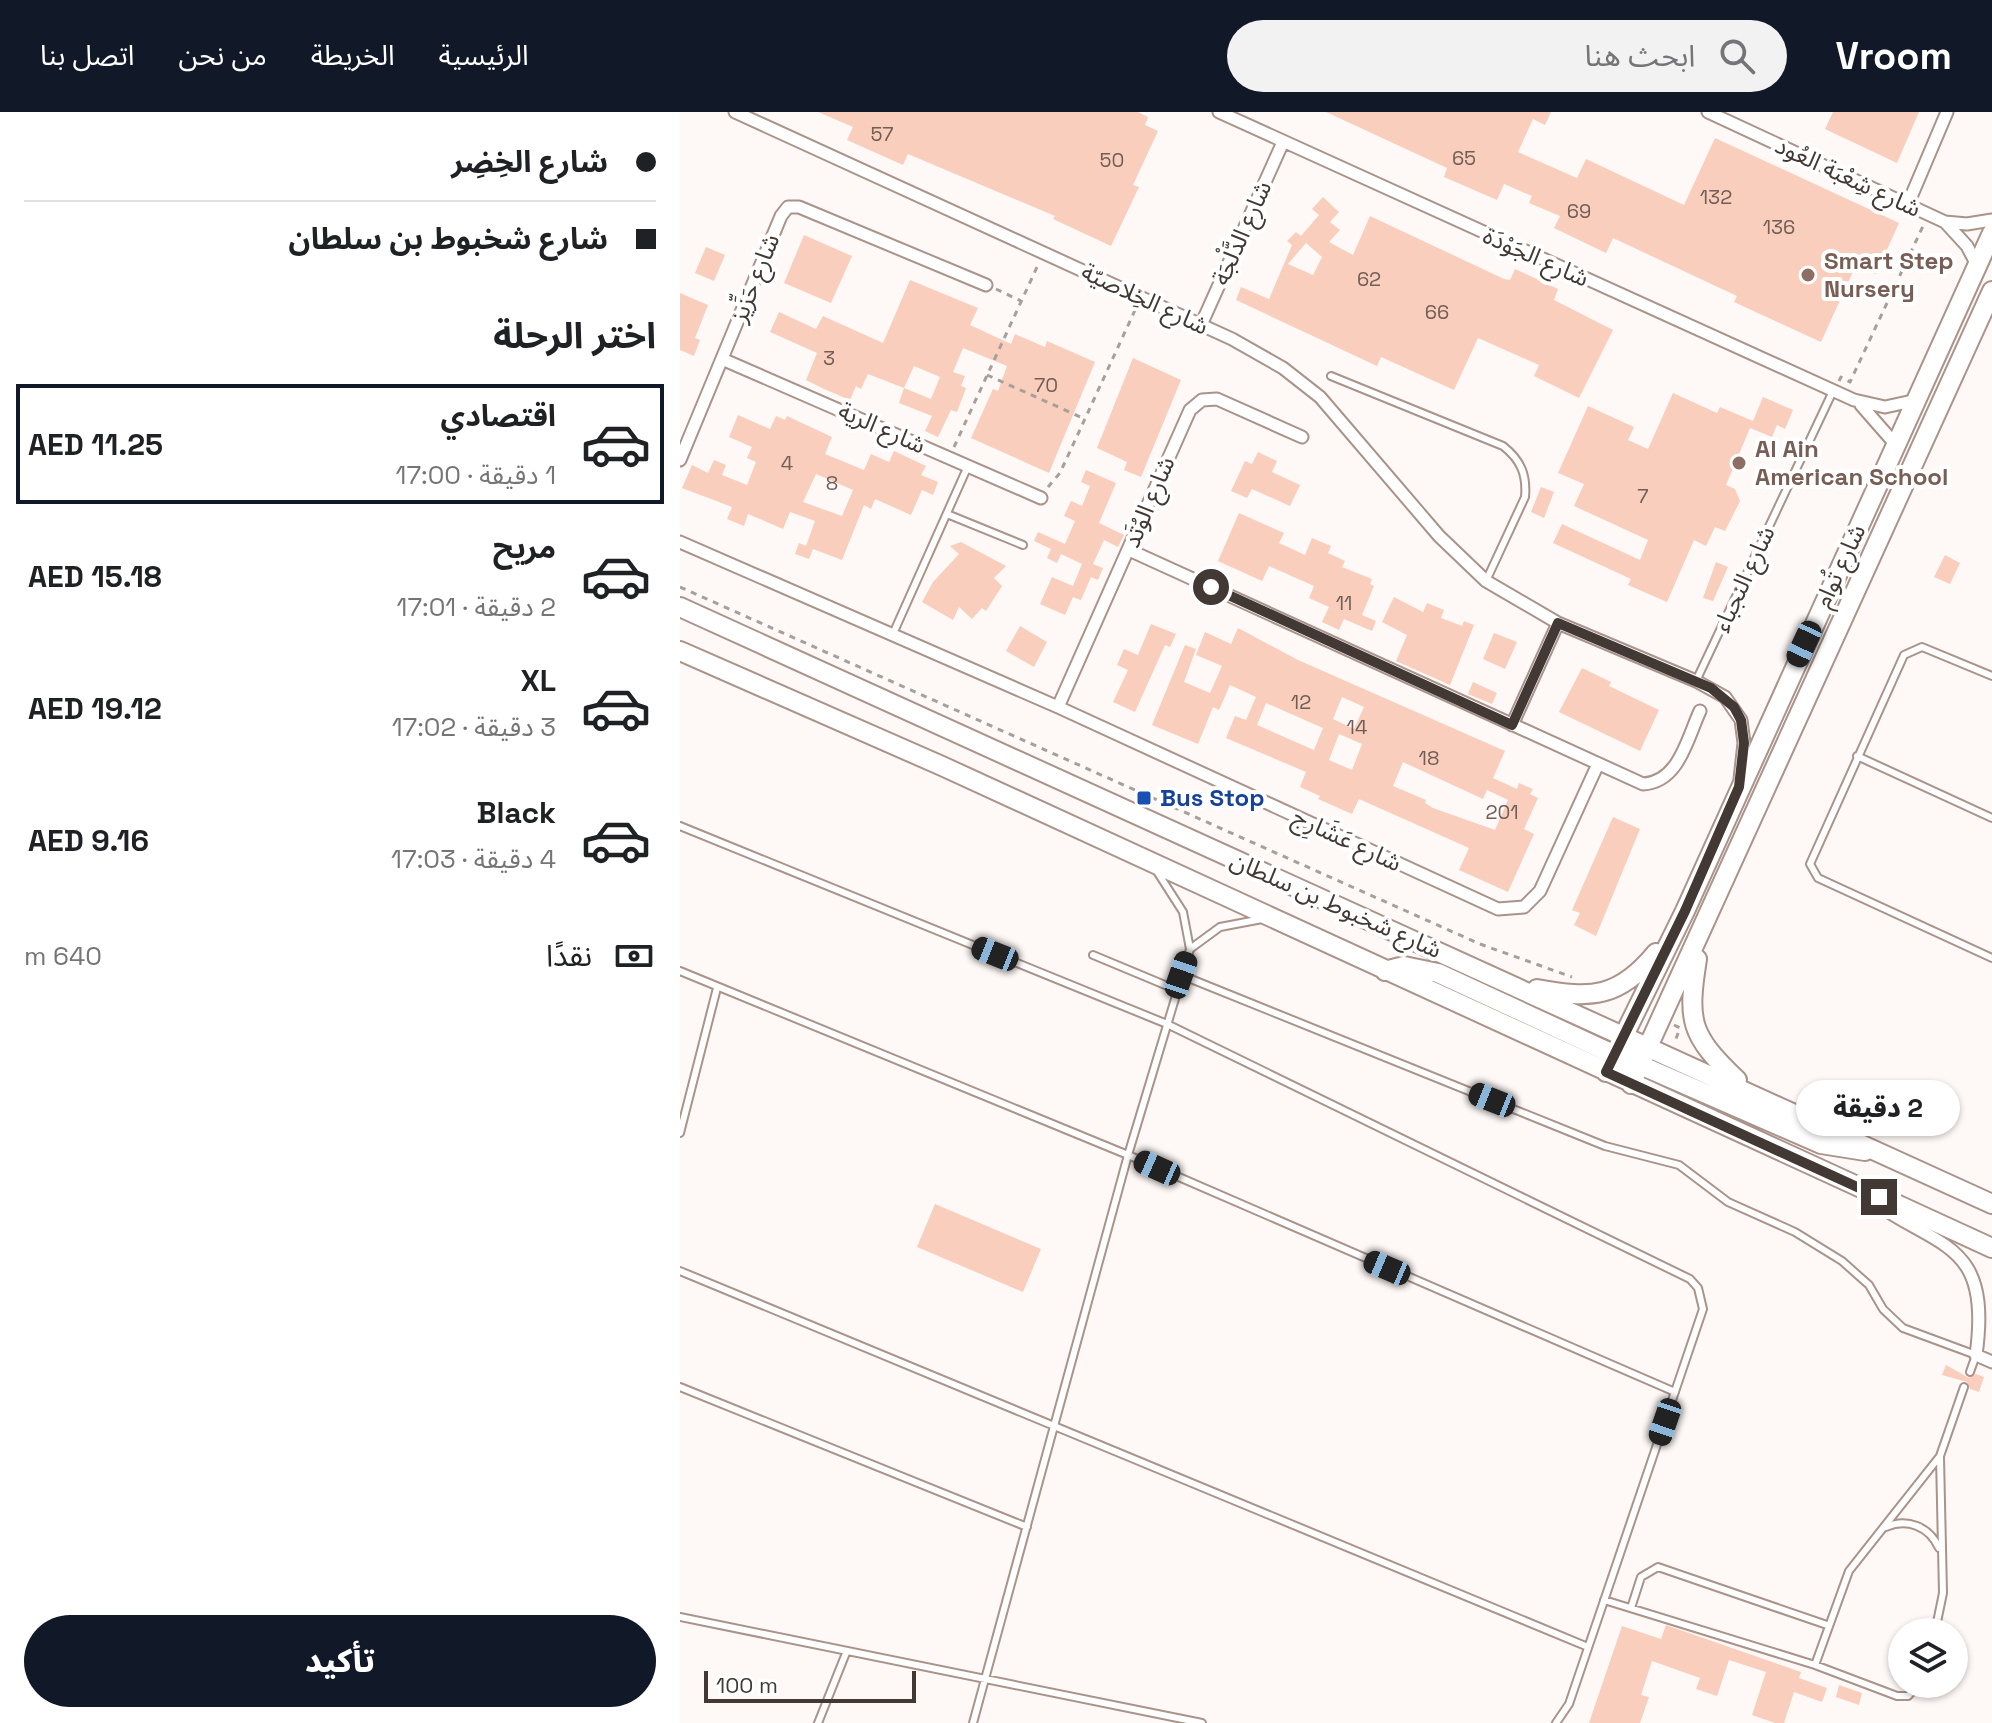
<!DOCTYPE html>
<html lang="ar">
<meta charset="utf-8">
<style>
:root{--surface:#fff;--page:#f2f2f2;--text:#202124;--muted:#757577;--line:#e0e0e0;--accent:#111827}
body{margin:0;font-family:"Space Grotesk","Noto Sans Arabic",sans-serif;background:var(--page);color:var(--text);direction:rtl;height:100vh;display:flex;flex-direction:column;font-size:30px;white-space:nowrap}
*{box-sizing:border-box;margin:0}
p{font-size:26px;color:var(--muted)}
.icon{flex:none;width:44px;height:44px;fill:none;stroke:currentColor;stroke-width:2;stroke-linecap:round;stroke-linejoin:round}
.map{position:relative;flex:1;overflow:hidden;direction:ltr}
.details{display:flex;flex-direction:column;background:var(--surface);width:680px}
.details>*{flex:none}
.banner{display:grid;align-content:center;height:176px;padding:0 24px;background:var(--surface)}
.fabs{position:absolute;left:1208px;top:1506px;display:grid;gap:16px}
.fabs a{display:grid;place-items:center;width:80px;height:80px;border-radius:50%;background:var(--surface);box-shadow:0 2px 6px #0004;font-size:40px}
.scale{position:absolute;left:24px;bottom:20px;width:212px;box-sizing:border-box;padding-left:8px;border:4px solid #423935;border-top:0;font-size:22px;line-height:28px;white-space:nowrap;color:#423935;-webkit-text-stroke:6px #fff;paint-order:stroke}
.end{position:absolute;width:36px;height:36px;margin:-18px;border:10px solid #423935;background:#fff;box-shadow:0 0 0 4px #fff}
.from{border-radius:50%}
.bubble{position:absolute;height:56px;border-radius:28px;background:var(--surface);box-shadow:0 2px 6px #0004;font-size:26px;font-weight:800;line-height:56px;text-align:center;direction:rtl}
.car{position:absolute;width:24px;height:48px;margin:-24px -12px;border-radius:10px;box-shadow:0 0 6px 2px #0007;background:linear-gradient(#222 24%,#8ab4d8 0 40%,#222 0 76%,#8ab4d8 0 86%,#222 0)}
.banner b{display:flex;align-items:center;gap:28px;height:76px;font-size:30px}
.banner b+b{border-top:2px solid var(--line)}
.banner i{width:20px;height:20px;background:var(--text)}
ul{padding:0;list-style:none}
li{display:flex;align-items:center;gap:24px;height:120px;margin:0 16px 12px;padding:0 8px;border:4px solid transparent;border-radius:0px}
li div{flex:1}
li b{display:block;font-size:30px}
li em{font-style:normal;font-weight:800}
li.selected{border-color:var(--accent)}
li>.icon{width:72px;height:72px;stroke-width:1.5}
h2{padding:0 24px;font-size:36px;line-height:96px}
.pay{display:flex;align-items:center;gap:20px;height:88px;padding:0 24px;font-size:30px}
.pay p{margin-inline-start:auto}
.action{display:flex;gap:16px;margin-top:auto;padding:16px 24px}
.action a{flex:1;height:92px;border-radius:48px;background:var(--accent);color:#fff;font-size:32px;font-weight:800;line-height:92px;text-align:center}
header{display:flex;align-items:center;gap:48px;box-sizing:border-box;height:112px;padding:0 40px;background:var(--accent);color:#fff}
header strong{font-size:38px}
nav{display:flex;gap:44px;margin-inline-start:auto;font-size:28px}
.search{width:560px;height:72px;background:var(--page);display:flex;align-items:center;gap:20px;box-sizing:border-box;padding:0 28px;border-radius:44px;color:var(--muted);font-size:30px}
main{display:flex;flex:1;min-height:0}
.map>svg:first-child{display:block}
.building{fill:#f9cebc;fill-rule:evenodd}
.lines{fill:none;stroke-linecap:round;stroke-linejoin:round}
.service-casing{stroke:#a9938a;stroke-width:10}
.minor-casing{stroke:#a9938a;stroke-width:15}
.primary-casing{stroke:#a9938a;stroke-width:22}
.path{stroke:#a69f9c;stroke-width:3;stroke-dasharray:6 6;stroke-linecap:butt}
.service{stroke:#fff;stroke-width:6}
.minor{stroke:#fff;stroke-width:11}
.primary{stroke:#fff;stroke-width:18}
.route{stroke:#423935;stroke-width:10}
.education-dot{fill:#8d6e63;stroke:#fff;stroke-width:3}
.transit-dot{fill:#1a4fb4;stroke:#fff;stroke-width:3}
.labels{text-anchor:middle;stroke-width:8;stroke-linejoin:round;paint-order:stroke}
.number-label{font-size:20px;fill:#705e57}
.street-label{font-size:24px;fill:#423935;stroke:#fff}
.education-label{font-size:24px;font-weight:bold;fill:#785e54;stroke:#fff;text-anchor:start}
.transit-label{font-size:24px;font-weight:bold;fill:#164399;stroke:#fff;text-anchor:start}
</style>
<header>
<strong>Vroom</strong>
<div class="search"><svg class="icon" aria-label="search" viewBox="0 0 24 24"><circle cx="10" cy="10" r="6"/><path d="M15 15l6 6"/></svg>ابحث هنا</div>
<nav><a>الرئيسية</a><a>الخريطة</a><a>من نحن</a><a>اتصل بنا</a></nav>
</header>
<main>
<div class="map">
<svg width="1312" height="1611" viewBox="0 0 1312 1611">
<rect width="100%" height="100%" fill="#fef9f7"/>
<path class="building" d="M138,0H458L468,5L465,13L478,19L453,73L459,75L431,134L373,107L375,104L228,42L223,53L167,28L173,15Z
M646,0H871L865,13L853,7L838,40L897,66L906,47L1004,93L1035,26L1219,111L1196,162L1176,153L1141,230L1054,190L1057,184L933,126L926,141L874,116L880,104L849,91L852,84L824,72L817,88L764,65L767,56Z
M1153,0H1239L1217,51L1145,17Z
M643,85L659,100L650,110L660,118L649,130L673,143L690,104L824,167L830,168L835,157L848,163L878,177L874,188L933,218L899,286L854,264L859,253L798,226L774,278L701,245L697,254L556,188L561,175L589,187L612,133L607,129L616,120L621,124L639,103L632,97ZM626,131L642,145L633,163L608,152Z
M124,123L172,144L151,191L104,171Z
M26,135L45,143L34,169L15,161Z
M230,168L298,196L290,213L331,232L335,222L365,235L367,229L415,250L369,361L291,326L313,277L318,279L327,254L283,236L273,260L285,264L281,274L286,276L277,300L271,298L258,325L245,319L252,304L219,291L224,276L188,262L181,277L176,274L170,288L144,277L126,268L137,241L90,220L99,200L136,217L143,204L203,231ZM234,254L260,265L251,287L224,276Z
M0,181L28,193L15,226L20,228L14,244L0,238Z
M453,246L501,268L461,365L444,358L447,350L417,336Z
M993,281L1037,301L1040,295L1073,309L1046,373L1055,377L1060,389L1045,419L1035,415L1026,434L1014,428L987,490L948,473L951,467L873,431L882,412L960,448L968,428L894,394L904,372L878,361L908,294L954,315L948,328L968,337Z
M1083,285L1113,298L1105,317L1097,313L1092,325L1070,316Z
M58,303L90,317L96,304L105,308L107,304L152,325L145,342L184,358L191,342L209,350L214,339L246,354L241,363L258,370L253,383L242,378L231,403L195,387L191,397L184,393L162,448L133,437L129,447L115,442L119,431L126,434L135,409L110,400L103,417L68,402L64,414L47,407L52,395L2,376L12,353L28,361L34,348L46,353L42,363L67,373L76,350L67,346L72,335L49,325ZM136,362L173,378L162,404L123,390Z
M578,340L597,349L592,360L620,373L610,394L572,377L567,386L551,379L565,349L572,352Z
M406,358L436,371L419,411L444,423L438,435L424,428L413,452L423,456L418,468L411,465L401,488L393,485L385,503L360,492L372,465L393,474L402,452L381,442L377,451L367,446L371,437L354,429L358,420L385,432L395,409L384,404L391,389L402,394L410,374L401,370Z
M861,375L874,380L864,406L851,400Z
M559,401L604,421L599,431L625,443L632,426L651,434L648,441L665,449L662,455L692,467L690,472L694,474L682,503L696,509L692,519L664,507L659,518L642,510L649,495L629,486L634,474L589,454L582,469L538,449Z
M281,430L326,454L314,466L322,474L306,499L302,496L292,507L279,495L273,508L242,490L253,470L279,442L270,434Z
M1265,443L1280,451L1270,472L1254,465Z
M1036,450L1048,455L1033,489L1023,486Z
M714,485L743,500L747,491L764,498L761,506L782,514L784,509L794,513L770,573L716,549L727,523L702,510Z
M471,512L496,522L490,535L485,533L455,600L433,590L448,558L437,553L444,537L458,543Z
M340,514L367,530L354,555L326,539Z
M558,516L618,548L825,639L813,666L837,677L839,671L853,677L850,682L858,686L844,717L854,722L828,780L779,758L789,736L679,687L672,702L638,687L640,684L620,675L626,660L546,626L555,604L566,608L576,585L550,573L539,598L533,595L518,632L472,613L505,533L516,537L504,570L530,581L542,554L516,543L525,520L551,532ZM662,585L684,595L674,617L653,607ZM586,591L643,616L634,638L577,613ZM659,622L682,632L672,658L649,648ZM723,650L803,687L807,678L828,688L815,718L753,696L745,691L746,688L713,674Z
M814,521L837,530L825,557L803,547Z
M902,556L931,570L929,574L979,598L960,639L879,600Z
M793,570L817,581L812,592L788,582Z
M933,705L960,717L916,824L894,813L900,801L892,798Z
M255,1092L361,1137L343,1180L237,1135Z
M1266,1253L1289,1266L1296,1262L1304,1265L1299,1280L1290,1277L1287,1270L1262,1263Z
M986,1513L1121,1560L1119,1566L1147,1576L1142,1590L1114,1580L1104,1611H1095L1072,1603L1086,1560L1049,1548L1037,1584L1016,1577L1020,1566L972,1549L961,1583L969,1585L960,1611H909L942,1514L981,1527Z
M1159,1573L1182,1581L1179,1593L1156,1585Z"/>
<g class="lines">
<defs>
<path id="service" d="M651,264L823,334C841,348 847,363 845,385L806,469
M267,402L343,433
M212,524L288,354
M1312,564L1242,535L1224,543L1130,752L1138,766L1312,846
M1016,569L1153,279
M1177,644L1312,706
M0,714L487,912L1010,1167L1018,1176L1023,1197L889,1592L876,1611
M510,837L540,815L582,807
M413,843L497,878
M0,859L448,1043L995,1280
M501,863L925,1034L999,1053L1048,1090L1115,1120L1162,1149L1189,1173L1203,1197L1223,1216L1296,1243L1290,1260
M0,1021L37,876
M0,1159L908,1535
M0,1275L347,1415
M1206,1415C1227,1406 1249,1414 1259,1436
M924,1488L1135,1553L1217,1584H1228L1239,1572
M951,1496L961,1465L978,1455L1147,1513
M0,1505L522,1611
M1255,1520L1263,1481L1260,1345
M1135,1553L1169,1459L1260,1344L1284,1275
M138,1611L166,1541
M293,1611L448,1043L510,837L503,800L478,761"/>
<path id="minor" d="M55,0L552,227L603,256L640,285L759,424L806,469L878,511L1016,569L1045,585L1061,608L1064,631L1060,667
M539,0L1174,288L1205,295L1237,288
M1028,0L1265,110L1287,134L1297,153
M1228,92L1267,0
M1265,110L1287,112L1312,108
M521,213L603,30
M42,247L361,386
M1181,293L1216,333
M0,348L101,104L108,95H119L306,173
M0,430L378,595L818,797L844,795L860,779L918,652
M449,438L963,672C999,670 1007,627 1020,599
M378,595L510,298L522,288L537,287L622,325
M832,613L878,511
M1189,1087C1259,1138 1312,1128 1296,1243L1312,1250"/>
<path id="primary" d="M0,495L1312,1092
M0,539L262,654L1312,1136
M1017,847C1007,910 1010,923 1057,968
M705,859L724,854L758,861L935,943H948
M857,877C912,887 939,886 976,841
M926,960L1005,799L1312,121
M926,960L933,953L951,949L1141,1032L1185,1039
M951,972L1312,179"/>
</defs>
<use href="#service" class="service-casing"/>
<use href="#minor" class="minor-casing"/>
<use href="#primary" class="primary-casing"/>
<path class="path" d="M316,177L341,189
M307,263L405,307
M1159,269L1161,265L1170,270L1244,112
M274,335L358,153
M368,375L380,361L456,196
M0,475L800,832L892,865
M994,913L1000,916L994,932"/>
<use href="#service" class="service"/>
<use href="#minor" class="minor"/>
<use href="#primary" class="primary"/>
</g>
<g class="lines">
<path class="route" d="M531,475L832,613L878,511L1031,576L1054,595L1061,608L1064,631L1059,675L1005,799L926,960L1199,1085"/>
</g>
<g class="education-dot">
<circle cx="1128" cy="163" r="8"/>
<circle cx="1059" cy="351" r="8"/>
</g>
<rect class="transit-dot" x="456" y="678" width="16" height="16" rx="4"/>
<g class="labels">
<g class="number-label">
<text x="202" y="29">57</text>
<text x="784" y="53">65</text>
<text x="432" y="55">50</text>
<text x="1036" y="92">132</text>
<text x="899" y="106">69</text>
<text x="1099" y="122">136</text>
<text x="689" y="174">62</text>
<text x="757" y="207">66</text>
<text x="149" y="253">3</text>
<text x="366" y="280">70</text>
<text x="107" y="358">4</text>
<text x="152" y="378">8</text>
<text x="963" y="391">7</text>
<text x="664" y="498">11</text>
<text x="621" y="597">12</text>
<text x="677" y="622">14</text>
<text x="749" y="653">18</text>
<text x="822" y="707">201</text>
</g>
<g class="street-label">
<text transform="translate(1168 65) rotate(25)" y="8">شارع شِعْبَة العُود</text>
<text transform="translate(562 121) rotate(-66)" y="8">شارع الدَّلْجَة</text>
<text transform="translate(856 145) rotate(24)" y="8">شارع الجَوْدَة</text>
<text transform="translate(75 166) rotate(-68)" y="8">شارع حَزِّيز</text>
<text transform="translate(465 187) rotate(25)" y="8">شارع الخِلاصيّة</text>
<text transform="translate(202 316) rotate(24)" y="8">شارع الرية</text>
<text transform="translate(469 390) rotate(-67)" y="8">شارع الوُتَد</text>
<text transform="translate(1160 454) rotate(-65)" y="8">شارع تُوام</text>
<text transform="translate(1064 467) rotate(-65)" y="8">شارع النجباء</text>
<text transform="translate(667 728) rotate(25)" y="8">شارع عَشَارِج</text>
<text transform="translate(656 793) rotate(24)" y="8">شارع شخبوط بن سلطان</text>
</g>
<g class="education-label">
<text x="1144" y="157">Smart Step<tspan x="1144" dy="28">Nursery</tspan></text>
<text x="1075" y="345">Al Ain<tspan x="1075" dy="28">American School</tspan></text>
</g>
<g class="transit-label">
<text x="480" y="694">Bus Stop</text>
</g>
</g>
</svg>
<div class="fabs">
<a><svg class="icon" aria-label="layers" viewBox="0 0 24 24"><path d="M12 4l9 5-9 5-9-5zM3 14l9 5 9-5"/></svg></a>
</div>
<div class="scale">100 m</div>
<i class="end from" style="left:531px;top:475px"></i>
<i class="end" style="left:1199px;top:1085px"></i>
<div class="bubble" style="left:1116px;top:968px;width:164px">2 دقيقة</div>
<i class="car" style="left:1124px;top:532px;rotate:205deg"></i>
<i class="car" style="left:315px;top:842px;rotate:292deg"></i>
<i class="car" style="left:501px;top:863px;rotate:19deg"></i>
<i class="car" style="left:812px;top:988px;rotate:292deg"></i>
<i class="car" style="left:477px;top:1056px;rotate:294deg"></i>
<i class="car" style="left:707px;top:1156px;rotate:293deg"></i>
<i class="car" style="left:985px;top:1310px;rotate:199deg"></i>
</div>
<section class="details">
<div class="banner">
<b><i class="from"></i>شارع الخِضِر</b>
<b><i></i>شارع شخبوط بن سلطان</b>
</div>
<h2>اختر الرحلة</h2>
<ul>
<li class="selected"><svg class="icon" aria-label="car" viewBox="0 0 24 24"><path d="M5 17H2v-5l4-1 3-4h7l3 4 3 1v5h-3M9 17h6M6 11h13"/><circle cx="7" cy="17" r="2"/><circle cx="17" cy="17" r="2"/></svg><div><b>اقتصادي</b><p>1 دقيقة · 17:00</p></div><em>AED 11.25</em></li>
<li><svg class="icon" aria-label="car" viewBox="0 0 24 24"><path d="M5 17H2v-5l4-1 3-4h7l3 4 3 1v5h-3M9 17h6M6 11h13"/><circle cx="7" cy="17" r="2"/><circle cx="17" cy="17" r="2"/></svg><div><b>مريح</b><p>2 دقيقة · 17:01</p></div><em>AED 15.18</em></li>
<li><svg class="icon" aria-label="car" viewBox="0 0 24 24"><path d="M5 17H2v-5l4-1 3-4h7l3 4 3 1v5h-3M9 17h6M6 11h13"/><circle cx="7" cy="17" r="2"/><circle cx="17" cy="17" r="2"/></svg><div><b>XL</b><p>3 دقيقة · 17:02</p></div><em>AED 19.12</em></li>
<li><svg class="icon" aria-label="car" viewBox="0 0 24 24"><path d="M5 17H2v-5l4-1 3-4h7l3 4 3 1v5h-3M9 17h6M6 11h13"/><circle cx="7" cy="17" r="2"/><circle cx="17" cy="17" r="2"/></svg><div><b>Black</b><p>4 دقيقة · 17:03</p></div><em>AED 9.16</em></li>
</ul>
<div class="pay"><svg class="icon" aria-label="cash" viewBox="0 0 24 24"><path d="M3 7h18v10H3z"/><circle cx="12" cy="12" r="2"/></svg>نقدًا<p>640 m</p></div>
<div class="action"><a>تأكيد</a></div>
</section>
</main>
